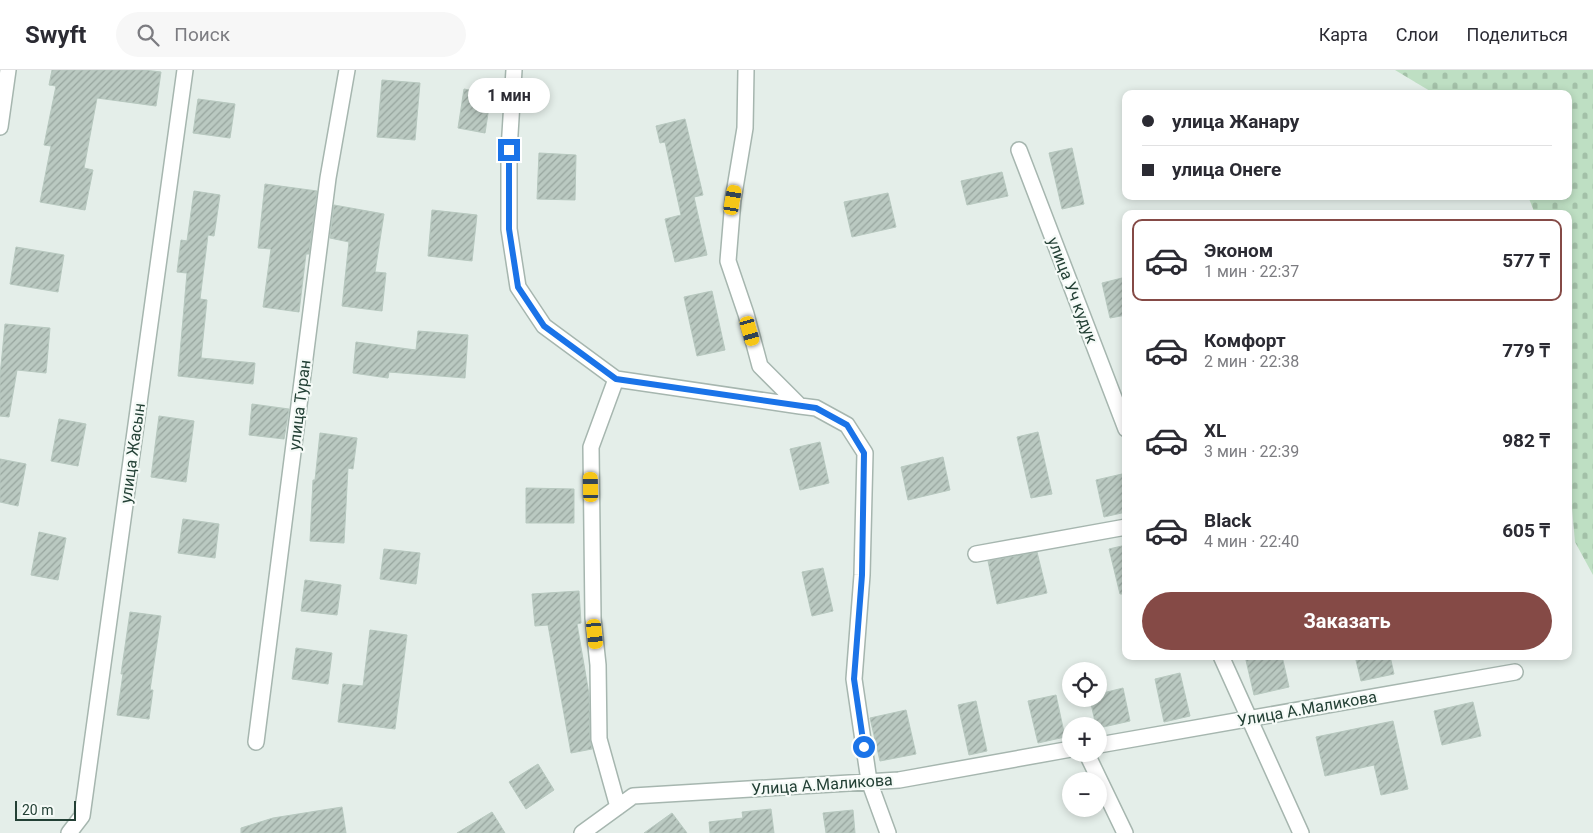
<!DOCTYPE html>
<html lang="ru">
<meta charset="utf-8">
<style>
:root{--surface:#fff;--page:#f7f7f7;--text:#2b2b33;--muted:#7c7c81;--line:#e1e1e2;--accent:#854a46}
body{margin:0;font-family:Roboto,sans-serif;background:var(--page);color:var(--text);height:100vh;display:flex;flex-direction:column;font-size:19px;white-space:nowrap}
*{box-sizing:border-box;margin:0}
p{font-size:16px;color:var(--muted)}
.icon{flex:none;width:28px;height:28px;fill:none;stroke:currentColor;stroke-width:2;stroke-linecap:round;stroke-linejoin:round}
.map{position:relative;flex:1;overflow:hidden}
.details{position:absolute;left:1122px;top:140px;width:450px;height:450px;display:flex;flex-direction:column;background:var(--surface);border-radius:10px;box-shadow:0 2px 8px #0003}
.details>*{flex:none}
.hud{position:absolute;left:1122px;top:20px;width:450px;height:110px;border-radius:10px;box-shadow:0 2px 8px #0003;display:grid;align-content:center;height:110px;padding:0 20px;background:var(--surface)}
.tools{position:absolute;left:1062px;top:592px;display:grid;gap:10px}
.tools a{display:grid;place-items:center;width:45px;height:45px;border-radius:50%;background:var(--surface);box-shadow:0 2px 8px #0003;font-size:25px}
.scale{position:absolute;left:15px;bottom:12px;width:61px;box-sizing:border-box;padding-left:5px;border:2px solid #234035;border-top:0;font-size:14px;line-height:18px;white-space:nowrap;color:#234035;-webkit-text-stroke:4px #f5faf7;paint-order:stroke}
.end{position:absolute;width:22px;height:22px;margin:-11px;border:6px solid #1a73e8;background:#fff;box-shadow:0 0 0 2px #fff}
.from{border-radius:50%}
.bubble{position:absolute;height:35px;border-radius:18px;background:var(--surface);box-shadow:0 2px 8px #0003;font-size:16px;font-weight:700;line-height:35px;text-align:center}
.car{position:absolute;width:15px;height:30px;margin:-15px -8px;border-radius:6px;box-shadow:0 0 4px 1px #0007;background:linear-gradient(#f5c518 24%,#345 0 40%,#f5c518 0 76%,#345 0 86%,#f5c518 0)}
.hud b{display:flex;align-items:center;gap:18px;height:48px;font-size:19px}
.hud b+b{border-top:1px solid var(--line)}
.hud i{width:12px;height:12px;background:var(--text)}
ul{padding:9px 0 0;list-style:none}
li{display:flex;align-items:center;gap:15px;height:82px;margin:0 10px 8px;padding:0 10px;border:2px solid transparent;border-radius:10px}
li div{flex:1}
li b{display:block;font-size:19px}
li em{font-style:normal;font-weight:700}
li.on{border-color:var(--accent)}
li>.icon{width:45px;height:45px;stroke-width:1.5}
.action{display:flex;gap:10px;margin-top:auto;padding:10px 20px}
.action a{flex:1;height:58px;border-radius:30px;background:var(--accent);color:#fff;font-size:20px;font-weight:700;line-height:58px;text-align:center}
header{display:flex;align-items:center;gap:30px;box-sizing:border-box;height:70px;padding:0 25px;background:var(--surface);border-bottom:1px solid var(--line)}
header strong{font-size:24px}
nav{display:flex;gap:28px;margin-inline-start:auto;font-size:18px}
.search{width:350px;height:45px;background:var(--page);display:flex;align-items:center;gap:12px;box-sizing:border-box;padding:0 18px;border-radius:28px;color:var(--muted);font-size:19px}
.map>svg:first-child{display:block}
.cemetery{fill:url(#cemetery-stones)}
.building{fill:url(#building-hatch);stroke:#b7c8bf}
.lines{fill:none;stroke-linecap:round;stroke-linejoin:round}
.minor-casing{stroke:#a6b6af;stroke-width:18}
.minor{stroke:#fff;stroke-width:15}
.route{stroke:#1a73e8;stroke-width:6}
.labels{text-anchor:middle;stroke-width:4.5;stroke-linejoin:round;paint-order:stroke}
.street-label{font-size:16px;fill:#234035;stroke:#f5faf7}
</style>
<header>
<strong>Swyft</strong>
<div class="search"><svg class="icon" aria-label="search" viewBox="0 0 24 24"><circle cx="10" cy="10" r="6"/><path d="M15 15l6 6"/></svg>Поиск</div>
<nav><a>Карта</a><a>Слои</a><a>Поделиться</a></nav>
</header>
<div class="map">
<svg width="1593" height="763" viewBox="0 0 1593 763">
<defs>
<pattern id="cemetery-stones" width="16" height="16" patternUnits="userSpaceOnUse" patternTransform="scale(1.25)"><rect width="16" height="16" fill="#bedfc3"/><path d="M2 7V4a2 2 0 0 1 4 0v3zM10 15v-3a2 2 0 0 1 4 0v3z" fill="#a3c0a8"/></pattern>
<pattern id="building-hatch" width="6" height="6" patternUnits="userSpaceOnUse" patternTransform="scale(1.25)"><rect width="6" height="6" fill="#bac9c1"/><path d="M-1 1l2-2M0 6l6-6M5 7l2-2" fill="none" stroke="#97a59e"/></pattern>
</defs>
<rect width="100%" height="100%" fill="#e4eee9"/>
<path class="cemetery" d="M1395,0H1593V505L1575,472L1569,405V144H1535L1528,126H1569V24H1435Z"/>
<path class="building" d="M52,0H144L161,2L156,36L97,28L84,98L93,100L85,140L40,132L51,76L44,75L56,16L49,15Z
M382,10L420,13L415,70L377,67Z
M464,19L491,24L485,63L458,58Z
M198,29L235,34L230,68L193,63Z
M685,49L703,125L694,127L707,185L675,192L665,149L681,145L665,72L660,73L656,56Z
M1072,78L1084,134L1062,139L1049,83Z
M539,83L576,85L575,130L537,129Z
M1002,102L1008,126L967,135L961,111Z
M265,114L317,121L309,184H306L299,242L263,237L271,179L258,178Z
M194,121L220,125L214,166L208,165L200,229L207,230L201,288L255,293L253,314L178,306L187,203L177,202L181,170L187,171Z
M888,123L896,157L852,167L844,132Z
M334,135L384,144L375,202L386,203L382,241L342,236L349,172L330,168Z
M432,140L477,145L472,191L428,186Z
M16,177L64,185L58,222L10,214Z
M1126,207V245L1110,248L1102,213Z
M712,221L725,280L697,286L684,227Z
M5,254L50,258L46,303L17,300L9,347L0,346V306Z
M418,261L468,265L465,308L389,302L388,308L353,303L356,272L416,280Z
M252,334L289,339L284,369L249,365Z
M159,346L194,351L186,412L151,407Z
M59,349L86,354L78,396L51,391Z
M1038,362L1052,424L1031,428L1017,367Z
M320,363L357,368L353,399L348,398L344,473L310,471L313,410H315Z
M820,372L829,413L800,420L790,379Z
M943,387L950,420L908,430L901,397Z
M0,389L26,394L18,436L0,432Z
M1122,404L1126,424V442L1104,447L1096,410Z
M526,418L574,419V453H526Z
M183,449L219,454L215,488L178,483Z
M39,462L66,468L58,510L31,505Z
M1126,475V524H1120L1109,479Z
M384,479L420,483L416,514L380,509Z
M1037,482L1047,523L997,534L988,491Z
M823,498L833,541L812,546L802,502Z
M305,510L341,515L337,545L301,541Z
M579,521L581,553L577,554L589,624L590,669L592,679L571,683L548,555L535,556L532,524Z
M130,542L161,546L150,620H153L149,649L117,645L123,604H121Z
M370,560L407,565L395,659L338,652L343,614L363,616Z
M296,578L332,583L328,614L292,609Z
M1245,586H1282L1289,617L1254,625Z
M1355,586H1390L1394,604L1361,611Z
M1180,603L1190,646L1164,652L1155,609Z
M1123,618L1130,651L1099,658V656H1096L1090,629H1099V624Z
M1056,625L1065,667L1038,673L1028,631Z
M976,631L987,681L969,685L958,635Z
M1473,632L1481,666L1442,675L1434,641Z
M906,640L916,684L880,691L870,648Z
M1393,651L1408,719L1381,725L1374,695L1325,706L1316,667Z
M538,694L554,720L526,739L509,712Z
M342,737L346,763H241V758L273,748Z
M771,739L774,763H710L709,752L743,748L742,742Z
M853,740L855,763H826L823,743Z
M492,742L505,763H457Z
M672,743L687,763H644Z"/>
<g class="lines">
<defs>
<path id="minor" d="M514,0L509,80V159L518,217L544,256L616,309L591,377L593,548L598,595L599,669L618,737
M746,0L745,58L733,130L728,191L746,244L760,296L800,336L816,338L847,355L865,383L862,505L854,609L869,711L888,763
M0,57L8,0
M1019,80L1126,359
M616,309L800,336
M976,484L1126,457
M1221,586L1301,763
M256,672L328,108L347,0
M1099,675L1515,602
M1087,684L1125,763
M69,763L82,746L185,0
M582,763L633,726L899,710L1071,679"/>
</defs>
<use href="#minor" class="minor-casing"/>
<use href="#minor" class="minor"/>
</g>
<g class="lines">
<path class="route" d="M509,80V159L518,217L544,256L616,309L816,338L847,355L864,383L862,505L854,609L864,677"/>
</g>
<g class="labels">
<g class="street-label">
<text transform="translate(1073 220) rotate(69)" y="6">улица Уч кудук</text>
<text transform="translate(299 335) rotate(-83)" y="6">улица Туран</text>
<text transform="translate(132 383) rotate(-82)" y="6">улица Жасын</text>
<text transform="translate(1307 638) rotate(-10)" y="6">Улица А.Маликова</text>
<text transform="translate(822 714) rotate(-4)" y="6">Улица А.Маликова</text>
</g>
</g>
</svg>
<div class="tools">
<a><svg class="icon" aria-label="locate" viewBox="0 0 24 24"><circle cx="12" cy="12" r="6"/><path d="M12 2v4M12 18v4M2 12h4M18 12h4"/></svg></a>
<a>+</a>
<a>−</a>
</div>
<div class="scale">20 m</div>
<i class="end from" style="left:864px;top:677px"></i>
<i class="end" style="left:509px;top:80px"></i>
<div class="bubble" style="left:468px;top:8px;width:82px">1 мин</div>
<i class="car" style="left:733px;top:130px;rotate:10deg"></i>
<i class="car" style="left:750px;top:261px;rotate:164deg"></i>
<i class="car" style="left:591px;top:417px;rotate:359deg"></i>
<i class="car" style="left:595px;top:564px;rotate:174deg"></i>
<div class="hud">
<b><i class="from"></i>улица Жанару</b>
<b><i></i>улица Онеге</b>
</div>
<section class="details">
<ul>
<li class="on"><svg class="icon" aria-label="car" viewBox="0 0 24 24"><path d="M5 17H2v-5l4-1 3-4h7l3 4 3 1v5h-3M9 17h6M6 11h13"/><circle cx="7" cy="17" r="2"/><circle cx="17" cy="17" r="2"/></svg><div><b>Эконом</b><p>1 мин · 22:37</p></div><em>577 ₸</em></li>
<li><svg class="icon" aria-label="car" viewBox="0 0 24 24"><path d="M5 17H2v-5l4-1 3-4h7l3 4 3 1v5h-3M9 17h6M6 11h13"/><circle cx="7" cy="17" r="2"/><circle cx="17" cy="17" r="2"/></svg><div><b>Комфорт</b><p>2 мин · 22:38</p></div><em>779 ₸</em></li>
<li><svg class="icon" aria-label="car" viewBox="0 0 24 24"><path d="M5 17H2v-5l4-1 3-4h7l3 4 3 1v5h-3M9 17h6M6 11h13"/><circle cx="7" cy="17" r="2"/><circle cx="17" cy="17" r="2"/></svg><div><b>XL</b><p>3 мин · 22:39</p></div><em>982 ₸</em></li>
<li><svg class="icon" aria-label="car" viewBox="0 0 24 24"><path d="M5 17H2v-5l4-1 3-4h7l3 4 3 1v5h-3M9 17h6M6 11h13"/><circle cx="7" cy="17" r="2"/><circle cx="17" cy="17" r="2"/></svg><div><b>Black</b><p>4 мин · 22:40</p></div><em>605 ₸</em></li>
</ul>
<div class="action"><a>Заказать</a></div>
</section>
</div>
